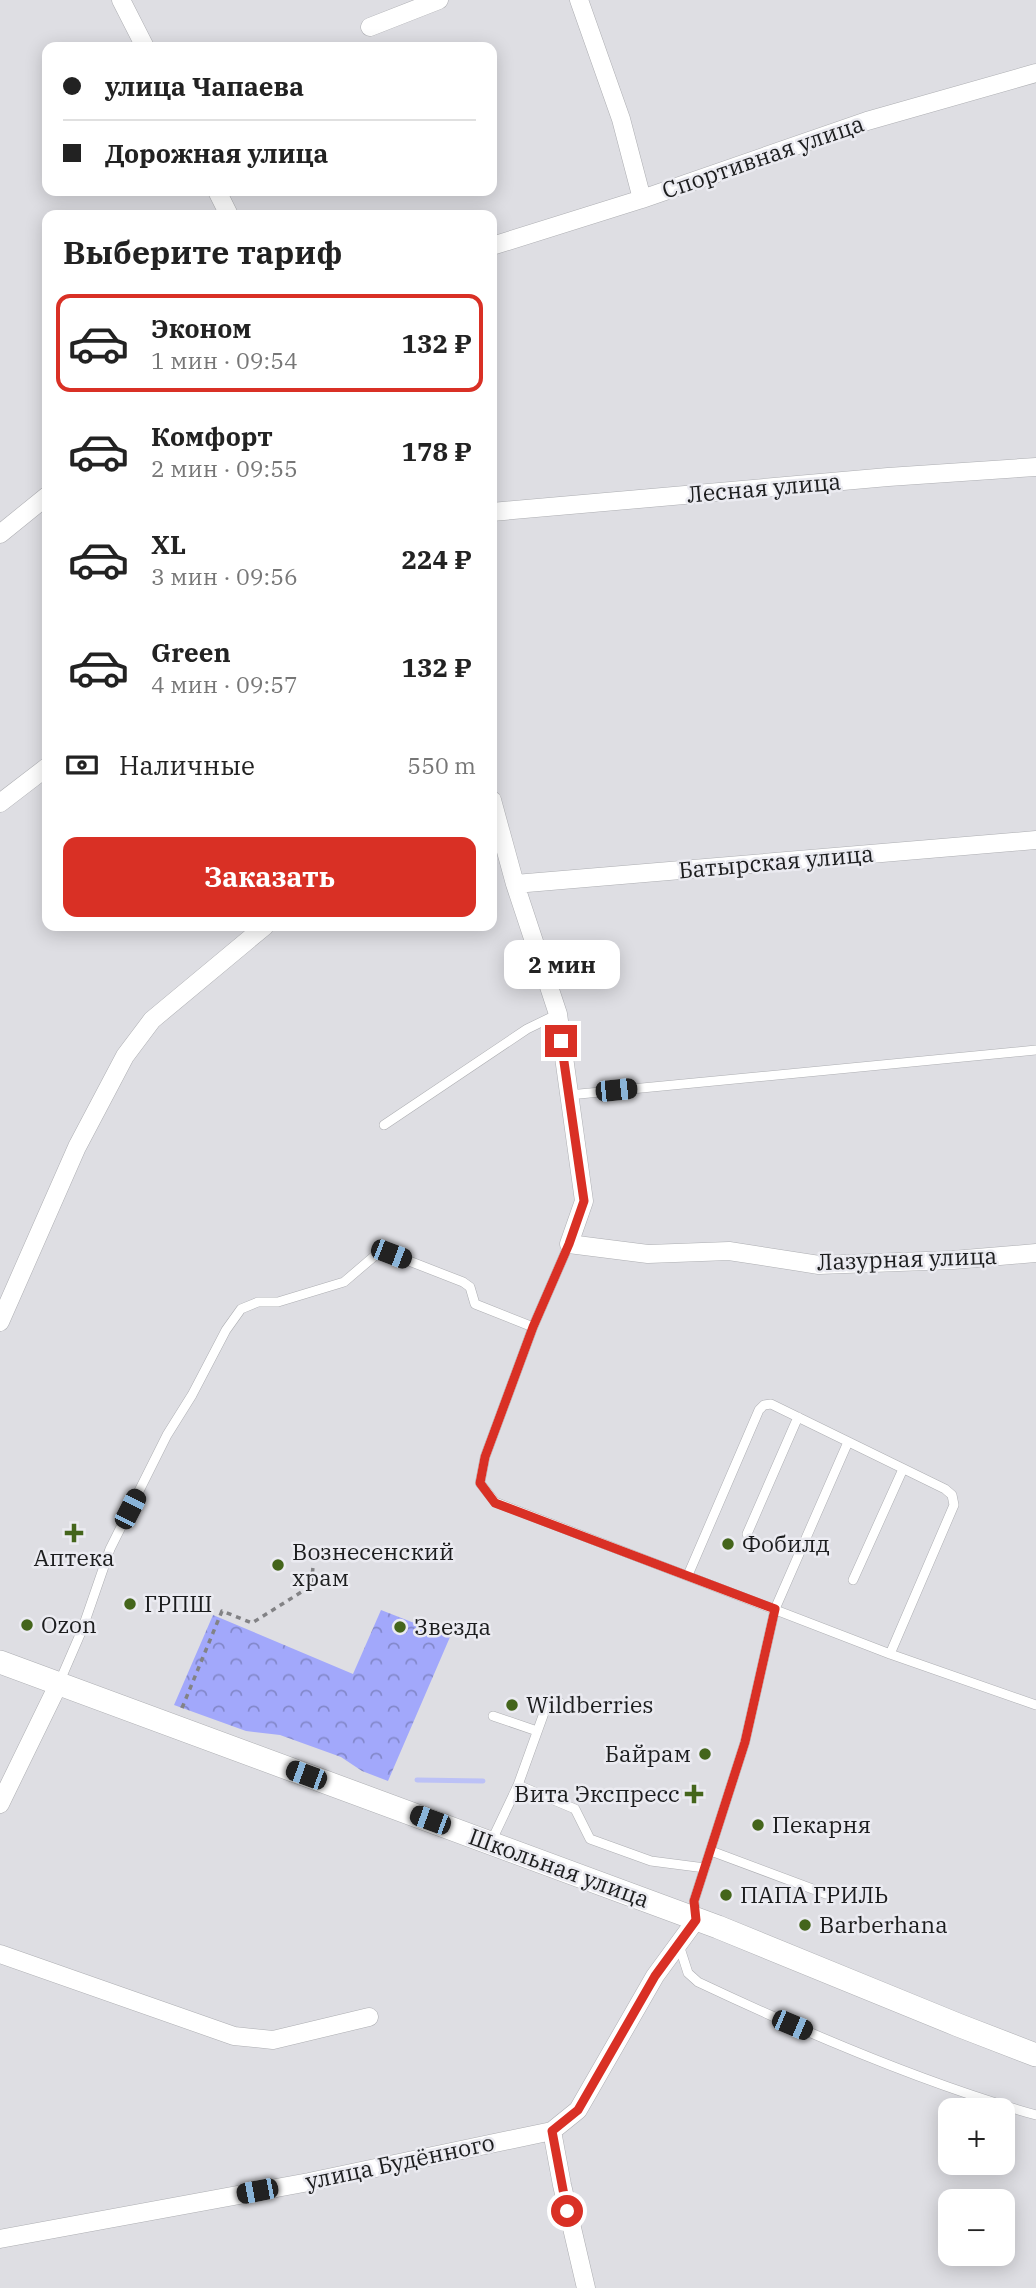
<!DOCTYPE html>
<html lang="ru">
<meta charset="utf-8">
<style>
:root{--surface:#fff;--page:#f6f6f6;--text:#222;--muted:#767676;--line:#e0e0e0;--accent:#d93025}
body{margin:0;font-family:"IBM Plex Serif",serif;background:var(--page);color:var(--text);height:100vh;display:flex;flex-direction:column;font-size:26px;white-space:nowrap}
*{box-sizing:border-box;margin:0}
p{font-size:23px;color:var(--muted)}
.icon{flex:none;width:38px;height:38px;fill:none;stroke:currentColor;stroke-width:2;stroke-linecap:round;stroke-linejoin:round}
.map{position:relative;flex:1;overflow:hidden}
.panel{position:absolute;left:42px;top:210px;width:455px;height:721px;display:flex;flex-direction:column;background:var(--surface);border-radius:14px;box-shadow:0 4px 18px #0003}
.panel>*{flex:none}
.guide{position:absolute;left:42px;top:42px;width:455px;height:154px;border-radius:14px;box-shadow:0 4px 18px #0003;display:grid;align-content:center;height:154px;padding:0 21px;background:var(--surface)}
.tools{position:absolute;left:938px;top:2098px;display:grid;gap:14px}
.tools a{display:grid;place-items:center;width:77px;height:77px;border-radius:14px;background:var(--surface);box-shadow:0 4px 18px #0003;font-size:35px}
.end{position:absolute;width:32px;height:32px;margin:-16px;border:9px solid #d93025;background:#fff;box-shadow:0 0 0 4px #fff}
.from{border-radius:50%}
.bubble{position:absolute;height:49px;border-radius:14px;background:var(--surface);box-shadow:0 4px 18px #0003;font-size:23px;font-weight:700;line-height:49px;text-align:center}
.car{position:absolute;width:21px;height:42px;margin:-21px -10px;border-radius:9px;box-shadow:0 0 5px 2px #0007;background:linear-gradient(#222 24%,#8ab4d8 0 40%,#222 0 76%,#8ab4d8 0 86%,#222 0)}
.guide b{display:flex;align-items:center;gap:24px;height:66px;font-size:26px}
.guide b+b{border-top:2px solid var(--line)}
.guide i{width:18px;height:18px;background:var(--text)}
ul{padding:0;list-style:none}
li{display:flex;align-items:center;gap:21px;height:98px;margin:0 14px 10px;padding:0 7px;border:4px solid transparent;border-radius:14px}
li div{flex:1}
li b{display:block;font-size:26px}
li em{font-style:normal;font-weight:700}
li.selected{border-color:var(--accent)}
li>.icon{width:63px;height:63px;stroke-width:1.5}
h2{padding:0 21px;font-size:32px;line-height:84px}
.pay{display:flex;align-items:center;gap:18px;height:77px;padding:0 21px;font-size:26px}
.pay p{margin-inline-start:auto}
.primary-button{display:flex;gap:14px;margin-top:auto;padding:14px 21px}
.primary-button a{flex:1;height:80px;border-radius:14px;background:var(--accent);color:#fff;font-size:28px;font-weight:700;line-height:80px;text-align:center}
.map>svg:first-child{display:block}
.park{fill:url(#park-crowns)}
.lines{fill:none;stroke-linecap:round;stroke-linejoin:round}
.stream{stroke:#bcc1f6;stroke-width:5}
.service-casing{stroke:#adaeb2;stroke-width:10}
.minor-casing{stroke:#adaeb2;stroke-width:19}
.tertiary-casing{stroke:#adaeb2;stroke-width:24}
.path{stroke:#828285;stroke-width:3.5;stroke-dasharray:5 5;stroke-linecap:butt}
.service{stroke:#fff;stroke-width:9}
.minor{stroke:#fff;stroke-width:18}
.tertiary{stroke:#fff;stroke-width:23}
.route{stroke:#d93025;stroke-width:9}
.poi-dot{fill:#44651b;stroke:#ebebf1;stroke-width:2.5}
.labels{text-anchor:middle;stroke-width:5;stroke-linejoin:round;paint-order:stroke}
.street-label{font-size:23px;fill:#1c1d1e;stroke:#ebebf1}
.poi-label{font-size:23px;fill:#1c1d1e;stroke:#ebebf1;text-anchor:start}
</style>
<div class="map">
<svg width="1036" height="2288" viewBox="0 0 1036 2288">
<defs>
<pattern id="park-crowns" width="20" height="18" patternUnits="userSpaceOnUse" patternTransform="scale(1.75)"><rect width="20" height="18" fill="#a2a8fb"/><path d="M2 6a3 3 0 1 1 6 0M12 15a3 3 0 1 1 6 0" fill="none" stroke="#8388cb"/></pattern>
</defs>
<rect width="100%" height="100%" fill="#dedee3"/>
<path class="park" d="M381,1610L450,1637L388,1781L362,1771L341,1757L280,1735L246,1731L174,1705L213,1615L353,1674Z"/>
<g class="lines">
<path class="stream" d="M417,1780L483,1781"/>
<defs>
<path id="service" d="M569,1095L1036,1050
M384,1125L527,1029L558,1014
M569,1244L533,1327L485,1457L480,1483L495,1502L890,1654L1036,1705
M747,1534L798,1417
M688,1575L759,1410L764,1405L771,1404L945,1489L952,1495L954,1505L890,1654
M853,1580L903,1469
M59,1683L82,1630L110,1549L167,1435L192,1395L226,1330L241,1309L258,1302H278L344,1282L378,1253L391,1254L463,1282L470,1287L475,1304L533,1327
M493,1716L537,1731
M518,1785L549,1699L579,1710
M491,1842L518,1785L575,1809L590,1839L651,1861L705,1868
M711,1851L826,1894
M696,1918L694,1901L745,1742L775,1609L848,1442
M679,1945L688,1973L698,1982C804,2032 922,2083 1036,2115"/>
<path id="minor" d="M121,0L145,47
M579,0L621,119L642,199
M370,27L439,0
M217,191L229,215
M492,246L642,199L867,121L1036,73
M492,512L888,477L1036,467
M0,534L47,496
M492,800L515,884L558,1014L584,1201L569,1244L648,1254L729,1251L819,1265L953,1260L1036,1253
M0,803L47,767
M515,884L1036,840
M0,1322L77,1147L125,1056L152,1020L265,926
M0,1804L58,1685
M0,1954L234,2036L273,2040L369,2017
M0,2239L309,2182L552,2131
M586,2288L562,2185L552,2131L578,2110L655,1976L696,1920"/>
<path id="tertiary" d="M0,1662L718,1927L958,2025L1036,2055"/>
</defs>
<use href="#service" class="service-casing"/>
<use href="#minor" class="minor-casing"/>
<use href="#tertiary" class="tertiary-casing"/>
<path class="path" d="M182,1708L222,1611L252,1623L311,1586L313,1567"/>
<use href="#service" class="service"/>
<use href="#minor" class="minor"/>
<use href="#tertiary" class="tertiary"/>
</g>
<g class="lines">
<path class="route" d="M561,1041L584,1201L569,1244L533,1327L485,1457L480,1483L495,1503L775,1609L745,1742L694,1901L696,1920L655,1976L578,2110L552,2131L567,2211"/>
</g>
<g class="poi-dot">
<path d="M70.5 1522.5h7v7h7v7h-7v7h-7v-7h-7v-7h7z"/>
<circle cx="728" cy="1544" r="7"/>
<circle cx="278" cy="1565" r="7"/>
<circle cx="130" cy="1604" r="7"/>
<circle cx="27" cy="1625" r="7"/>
<circle cx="400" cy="1627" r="7"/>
<circle cx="512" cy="1705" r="7"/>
<circle cx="705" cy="1754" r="7"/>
<path d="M690.5 1783.5h7v7h7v7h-7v7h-7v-7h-7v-7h7z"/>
<circle cx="758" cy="1825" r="7"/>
<circle cx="726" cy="1895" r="7"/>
<circle cx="805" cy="1925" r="7"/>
</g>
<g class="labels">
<g class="street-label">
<text transform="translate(763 157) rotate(-19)" y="8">Спортивная улица</text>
<text transform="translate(764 488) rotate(-5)" y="8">Лесная улица</text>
<text transform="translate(776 862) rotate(-5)" y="8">Батырская улица</text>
<text transform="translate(907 1259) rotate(-2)" y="8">Лазурная улица</text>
<text transform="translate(559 1868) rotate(20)" y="8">Школьная улица</text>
<text transform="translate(400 2162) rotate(-12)" y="8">улица Будённого</text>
</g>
<g class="poi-label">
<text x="742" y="1552">Фобилд</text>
<text x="292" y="1560">Вознесенский<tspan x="292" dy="26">храм</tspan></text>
<text x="74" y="1566" text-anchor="middle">Аптека</text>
<text x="144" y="1612">ГРПШ</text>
<text x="41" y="1633">Ozon</text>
<text x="414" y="1635">Звезда</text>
<text x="526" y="1713">Wildberries</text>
<text x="691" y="1762" text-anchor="end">Байрам</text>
<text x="680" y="1802" text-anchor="end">Вита Экспресс</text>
<text x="772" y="1833">Пекарня</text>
<text x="740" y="1903">ПАПА ГРИЛЬ</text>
<text x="819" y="1933">Barberhana</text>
</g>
</g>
</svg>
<div class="tools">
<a>+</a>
<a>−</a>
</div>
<i class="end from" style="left:567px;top:2211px"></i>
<i class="end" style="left:561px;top:1041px"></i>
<div class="bubble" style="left:504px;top:940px;width:116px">2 мин</div>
<i class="car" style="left:616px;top:1090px;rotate:84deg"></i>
<i class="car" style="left:391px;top:1254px;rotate:111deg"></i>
<i class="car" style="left:130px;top:1509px;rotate:27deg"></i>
<i class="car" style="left:306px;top:1775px;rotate:290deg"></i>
<i class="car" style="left:430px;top:1820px;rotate:290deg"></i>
<i class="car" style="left:792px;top:2025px;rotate:113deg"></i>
<i class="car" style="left:257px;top:2191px;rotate:259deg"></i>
<div class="guide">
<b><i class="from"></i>улица Чапаева</b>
<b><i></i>Дорожная улица</b>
</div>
<section class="panel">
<h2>Выберите тариф</h2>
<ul>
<li class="selected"><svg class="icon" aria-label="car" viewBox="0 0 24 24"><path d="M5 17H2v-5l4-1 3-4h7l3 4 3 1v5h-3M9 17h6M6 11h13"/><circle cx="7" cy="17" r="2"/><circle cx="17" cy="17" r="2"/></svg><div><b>Эконом</b><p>1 мин · 09:54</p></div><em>132 ₽</em></li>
<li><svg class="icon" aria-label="car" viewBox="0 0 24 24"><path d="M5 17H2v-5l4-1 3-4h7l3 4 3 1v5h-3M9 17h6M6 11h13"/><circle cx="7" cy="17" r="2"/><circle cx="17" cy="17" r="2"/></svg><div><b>Комфорт</b><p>2 мин · 09:55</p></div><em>178 ₽</em></li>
<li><svg class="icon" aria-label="car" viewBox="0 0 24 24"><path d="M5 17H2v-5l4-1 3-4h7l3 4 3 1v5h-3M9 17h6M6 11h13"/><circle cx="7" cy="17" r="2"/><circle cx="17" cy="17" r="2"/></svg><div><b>XL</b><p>3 мин · 09:56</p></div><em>224 ₽</em></li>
<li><svg class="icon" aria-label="car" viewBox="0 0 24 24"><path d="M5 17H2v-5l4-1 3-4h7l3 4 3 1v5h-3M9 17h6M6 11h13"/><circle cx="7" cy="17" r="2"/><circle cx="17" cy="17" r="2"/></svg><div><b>Green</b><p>4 мин · 09:57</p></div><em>132 ₽</em></li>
</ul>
<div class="pay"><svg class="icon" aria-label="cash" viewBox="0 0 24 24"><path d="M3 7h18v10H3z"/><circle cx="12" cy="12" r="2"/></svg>Наличные<p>550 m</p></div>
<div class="primary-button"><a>Заказать</a></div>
</section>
</div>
